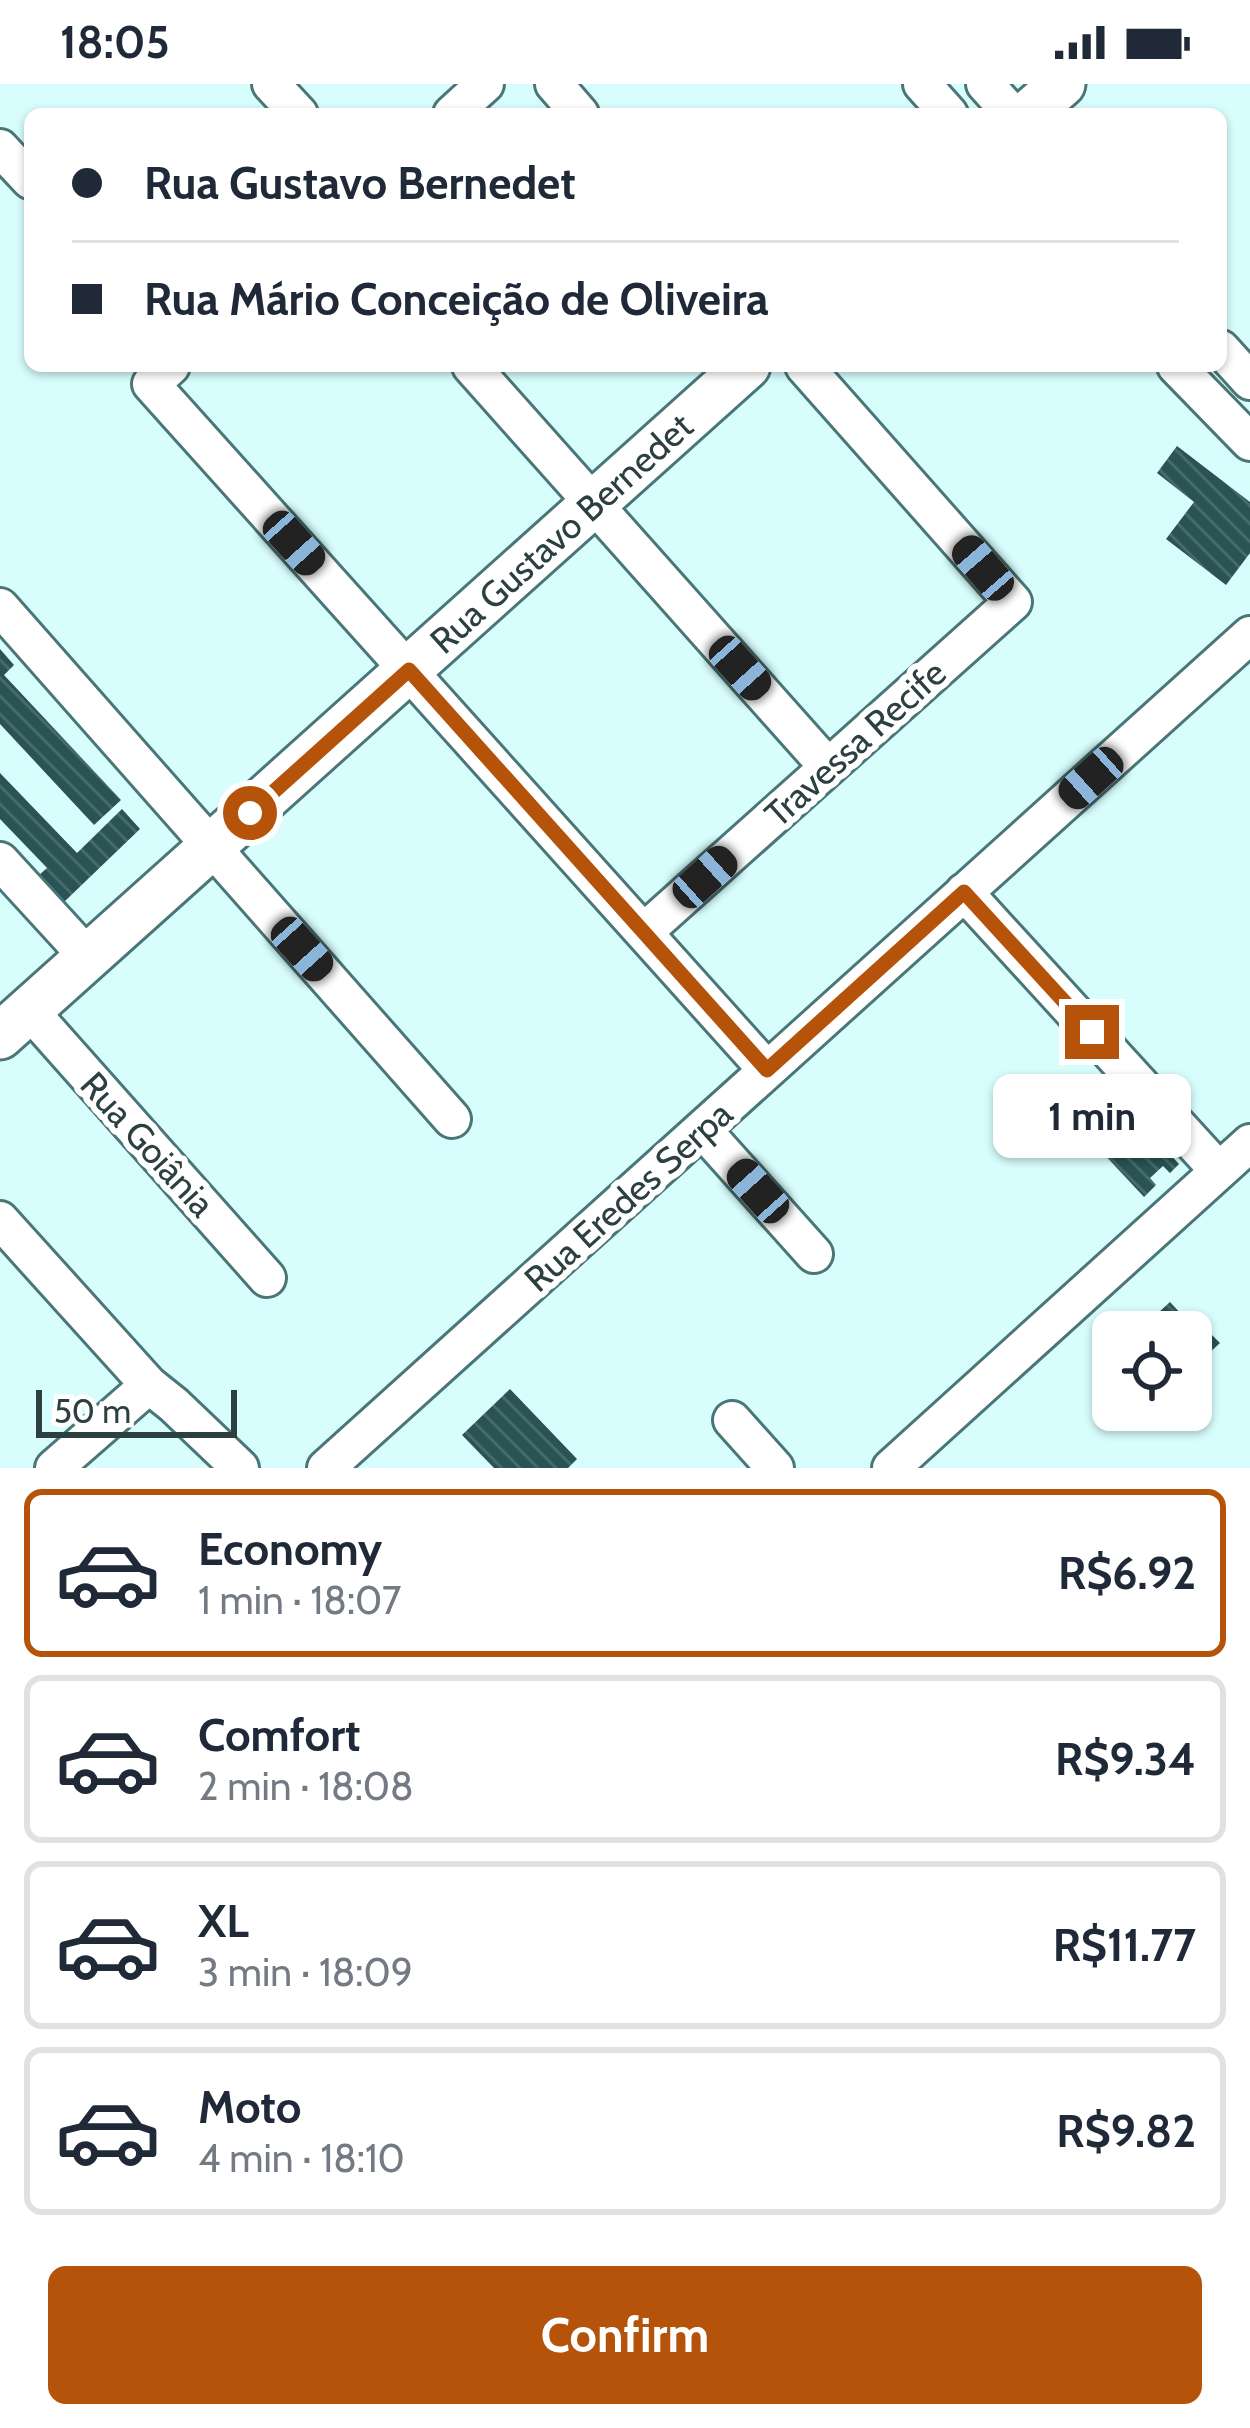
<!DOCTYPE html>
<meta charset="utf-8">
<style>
:root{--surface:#fff;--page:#f2f2f3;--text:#1f2937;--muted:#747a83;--line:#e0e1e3;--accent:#b45309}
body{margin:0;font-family:Cabin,sans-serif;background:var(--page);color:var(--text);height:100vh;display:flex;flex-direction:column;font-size:45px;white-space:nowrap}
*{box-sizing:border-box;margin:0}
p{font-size:39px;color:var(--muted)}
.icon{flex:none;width:66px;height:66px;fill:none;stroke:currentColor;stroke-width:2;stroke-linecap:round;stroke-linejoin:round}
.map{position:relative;height:1384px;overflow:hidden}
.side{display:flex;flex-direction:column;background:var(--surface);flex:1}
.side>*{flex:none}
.banner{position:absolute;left:24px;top:24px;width:1203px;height:264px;border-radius:18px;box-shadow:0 3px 9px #0004;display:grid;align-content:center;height:264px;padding:0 48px;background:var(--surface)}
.controls{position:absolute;left:1092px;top:1227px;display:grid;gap:24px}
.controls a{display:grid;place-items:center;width:120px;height:120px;border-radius:18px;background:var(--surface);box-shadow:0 3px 9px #0004;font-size:60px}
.scale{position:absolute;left:36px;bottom:30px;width:201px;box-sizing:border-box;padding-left:12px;border:6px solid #2d4040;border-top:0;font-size:33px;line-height:42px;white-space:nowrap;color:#2d4040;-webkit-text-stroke:9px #fff;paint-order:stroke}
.end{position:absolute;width:54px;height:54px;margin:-27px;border:15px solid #b45309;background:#fff;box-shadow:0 0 0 6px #fff}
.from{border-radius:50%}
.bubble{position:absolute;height:84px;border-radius:18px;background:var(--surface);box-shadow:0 3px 9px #0004;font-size:39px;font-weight:800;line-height:84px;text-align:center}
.car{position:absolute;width:36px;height:72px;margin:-36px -18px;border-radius:15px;box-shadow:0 0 9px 3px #0007;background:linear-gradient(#222 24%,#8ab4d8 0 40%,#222 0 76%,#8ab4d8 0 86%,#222 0)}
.banner b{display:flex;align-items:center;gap:42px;height:114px;font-size:45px}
.banner b+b{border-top:3px solid var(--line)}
.banner i{width:30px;height:30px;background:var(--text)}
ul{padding:21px 0 0;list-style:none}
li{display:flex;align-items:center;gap:36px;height:168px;margin:0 24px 18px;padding:0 24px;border:6px solid var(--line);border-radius:18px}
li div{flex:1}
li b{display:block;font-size:45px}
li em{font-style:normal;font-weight:800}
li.current{border-color:var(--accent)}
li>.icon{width:108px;height:108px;stroke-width:1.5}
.cta{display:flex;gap:24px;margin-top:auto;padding:24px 48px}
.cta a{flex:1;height:138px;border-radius:18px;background:var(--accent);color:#fff;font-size:48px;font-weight:800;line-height:138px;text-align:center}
.status{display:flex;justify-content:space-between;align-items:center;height:84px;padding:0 60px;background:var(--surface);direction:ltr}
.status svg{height:33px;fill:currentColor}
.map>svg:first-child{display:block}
.building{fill:url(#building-back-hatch)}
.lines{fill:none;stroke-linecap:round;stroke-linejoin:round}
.minor-casing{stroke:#4b7677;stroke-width:42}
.major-casing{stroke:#4b7677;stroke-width:51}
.minor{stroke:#fff;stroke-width:36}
.major{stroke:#fff;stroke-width:45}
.route{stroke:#b45309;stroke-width:15}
.labels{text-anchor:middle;stroke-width:12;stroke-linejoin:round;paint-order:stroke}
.street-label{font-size:36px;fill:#2d4040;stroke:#fff}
</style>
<div class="status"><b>18:05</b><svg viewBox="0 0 49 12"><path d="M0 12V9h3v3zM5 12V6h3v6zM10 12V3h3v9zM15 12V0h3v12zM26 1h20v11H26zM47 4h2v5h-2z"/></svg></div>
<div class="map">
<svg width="1250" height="1384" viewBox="0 0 1250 1384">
<defs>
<pattern id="building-back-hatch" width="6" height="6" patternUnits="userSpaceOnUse" patternTransform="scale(3)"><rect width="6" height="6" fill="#295354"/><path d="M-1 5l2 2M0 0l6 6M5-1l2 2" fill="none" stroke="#476a6b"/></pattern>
</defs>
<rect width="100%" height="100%" fill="#d8fdfd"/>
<path class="building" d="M1177,362L1250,418V469L1226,501L1166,455L1194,418L1157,389Z
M0,565L14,581L4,591L121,716L94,741L0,640Z
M0,689L77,769L122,725L140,745L64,818L38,792L47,784L0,735Z
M1121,1018L1179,1080L1170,1089L1163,1082L1150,1094L1156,1101L1144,1113L1086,1051L1099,1039L1104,1044L1117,1031L1112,1026Z
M1170,1218L1196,1246L1206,1245L1220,1259L1191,1286V1248H1137Z
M510,1305L577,1375L568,1384H494L462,1351Z"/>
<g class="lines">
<defs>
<path id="minor" d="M271,0L299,30
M554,0L580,30
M922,0L949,30
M985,0L1012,30
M452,30L485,0
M0,64L30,96
M1221,265L1250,297
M171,282L151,300L767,986
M471,282L828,683
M1176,282L1250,358
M0,523L452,1035
M0,777L88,873
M964,808L1219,1087
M644,848L1013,518L804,282
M29,926L267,1194
M702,1045L814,1170
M0,1136L149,1301L174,1321L240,1384
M732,1336L775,1384
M54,1384L149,1301
M326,1384L1250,551
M891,1384L1250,1059"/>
<path id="major" d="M1028,30L1062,0
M0,952L747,282"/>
</defs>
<use href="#minor" class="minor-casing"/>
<use href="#major" class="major-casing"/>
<use href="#minor" class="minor"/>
<use href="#major" class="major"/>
</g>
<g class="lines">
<path class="route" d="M250,729L409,586L767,986L964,808L1092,948"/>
</g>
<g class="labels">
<g class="street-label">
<text transform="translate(561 449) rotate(-42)" y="13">Rua Gustavo Bernedet</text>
<text transform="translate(855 659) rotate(-42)" y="13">Travessa Recife</text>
<text transform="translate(148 1060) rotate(48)" y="13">Rua Goiânia</text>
<text transform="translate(628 1112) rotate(-42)" y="13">Rua Eredes Serpa</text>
</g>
</g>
</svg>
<div class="controls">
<a><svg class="icon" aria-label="locate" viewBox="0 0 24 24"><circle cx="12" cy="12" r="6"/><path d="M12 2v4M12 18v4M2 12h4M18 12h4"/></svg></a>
</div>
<div class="scale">50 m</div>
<i class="end from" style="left:250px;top:729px"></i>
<i class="end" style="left:1092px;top:948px"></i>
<div class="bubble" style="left:993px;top:990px;width:198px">1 min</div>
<i class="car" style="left:294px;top:459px;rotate:138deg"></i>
<i class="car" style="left:983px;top:484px;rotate:319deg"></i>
<i class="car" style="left:740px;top:584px;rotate:138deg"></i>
<i class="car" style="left:1091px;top:694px;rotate:228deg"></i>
<i class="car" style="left:705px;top:793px;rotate:48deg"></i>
<i class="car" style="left:302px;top:865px;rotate:138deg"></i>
<i class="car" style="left:758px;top:1107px;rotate:318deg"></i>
<div class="banner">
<b><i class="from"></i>Rua Gustavo Bernedet</b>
<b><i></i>Rua Mário Conceição de Oliveira</b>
</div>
</div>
<section class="side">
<ul>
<li class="current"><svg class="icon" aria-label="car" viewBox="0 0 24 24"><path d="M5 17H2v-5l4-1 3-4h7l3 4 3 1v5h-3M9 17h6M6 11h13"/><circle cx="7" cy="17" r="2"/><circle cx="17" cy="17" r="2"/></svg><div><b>Economy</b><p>1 min · 18:07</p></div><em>R$6.92</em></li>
<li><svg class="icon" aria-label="car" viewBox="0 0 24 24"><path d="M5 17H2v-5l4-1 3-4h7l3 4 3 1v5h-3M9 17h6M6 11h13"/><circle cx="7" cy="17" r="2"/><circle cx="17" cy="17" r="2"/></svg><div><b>Comfort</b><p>2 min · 18:08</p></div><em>R$9.34</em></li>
<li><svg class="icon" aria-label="car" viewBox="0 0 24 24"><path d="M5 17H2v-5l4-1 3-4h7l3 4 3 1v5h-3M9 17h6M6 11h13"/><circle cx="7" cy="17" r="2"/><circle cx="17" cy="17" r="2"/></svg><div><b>XL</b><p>3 min · 18:09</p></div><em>R$11.77</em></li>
<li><svg class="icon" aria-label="car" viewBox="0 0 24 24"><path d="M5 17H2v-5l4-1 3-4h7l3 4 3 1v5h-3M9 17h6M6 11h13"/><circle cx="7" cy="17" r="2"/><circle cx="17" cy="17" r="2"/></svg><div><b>Moto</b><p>4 min · 18:10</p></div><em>R$9.82</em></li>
</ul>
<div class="cta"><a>Confirm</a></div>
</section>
